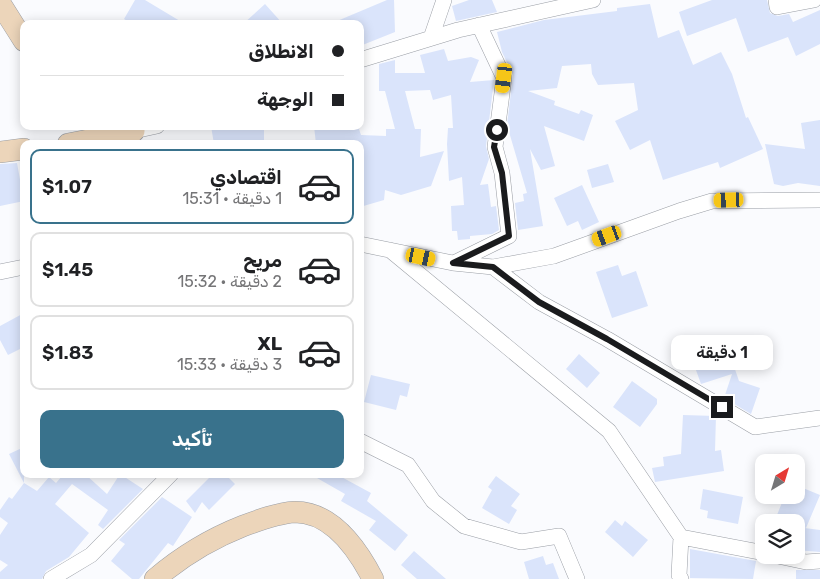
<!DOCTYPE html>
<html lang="ar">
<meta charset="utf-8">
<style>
:root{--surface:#fff;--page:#f6f6f6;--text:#202124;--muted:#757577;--line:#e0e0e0;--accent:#39728c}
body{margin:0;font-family:Rubik,"Noto Naskh Arabic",sans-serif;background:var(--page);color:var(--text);direction:rtl;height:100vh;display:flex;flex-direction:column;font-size:19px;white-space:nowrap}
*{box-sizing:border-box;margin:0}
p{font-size:16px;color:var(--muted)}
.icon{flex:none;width:28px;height:28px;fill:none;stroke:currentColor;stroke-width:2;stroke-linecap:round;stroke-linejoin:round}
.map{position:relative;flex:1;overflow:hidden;direction:ltr}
.side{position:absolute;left:20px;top:140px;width:344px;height:338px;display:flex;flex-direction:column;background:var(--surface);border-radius:10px;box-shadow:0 2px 12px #0003;direction:rtl}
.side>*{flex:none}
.banner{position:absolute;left:20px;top:20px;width:344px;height:110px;border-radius:10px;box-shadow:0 2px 12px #0003;direction:rtl;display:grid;align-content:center;height:110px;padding:0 20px;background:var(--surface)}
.needle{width:32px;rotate:38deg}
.fabs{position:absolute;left:755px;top:454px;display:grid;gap:10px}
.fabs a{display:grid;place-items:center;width:50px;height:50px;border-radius:10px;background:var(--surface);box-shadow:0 2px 12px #0003;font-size:25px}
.end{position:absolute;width:22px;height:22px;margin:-11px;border:6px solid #1a1b1d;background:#fff;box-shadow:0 0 0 2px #fff}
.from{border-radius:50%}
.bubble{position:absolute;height:35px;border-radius:10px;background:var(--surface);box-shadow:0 2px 12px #0003;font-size:16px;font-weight:600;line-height:35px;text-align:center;direction:rtl}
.car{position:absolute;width:15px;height:30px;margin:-15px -8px;border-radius:6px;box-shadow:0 0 4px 1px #0007;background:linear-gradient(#f5c518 24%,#345 0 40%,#f5c518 0 76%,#345 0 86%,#f5c518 0)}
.banner b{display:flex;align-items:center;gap:18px;height:48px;font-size:19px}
.banner b+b{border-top:1px solid var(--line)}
.banner i{width:12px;height:12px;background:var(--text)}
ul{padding:9px 0 0;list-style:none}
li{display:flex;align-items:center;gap:15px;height:75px;margin:0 10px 8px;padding:0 10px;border:2px solid var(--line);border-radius:10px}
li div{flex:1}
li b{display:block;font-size:19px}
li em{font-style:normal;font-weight:600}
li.active{border-color:var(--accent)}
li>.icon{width:45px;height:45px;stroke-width:1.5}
.action{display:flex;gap:10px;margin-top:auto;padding:10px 20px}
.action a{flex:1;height:58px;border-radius:10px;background:var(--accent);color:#fff;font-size:20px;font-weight:600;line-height:58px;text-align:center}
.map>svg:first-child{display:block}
.building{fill:#dae4fb}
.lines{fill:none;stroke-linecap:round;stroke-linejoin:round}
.street-casing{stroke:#9a9ea5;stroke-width:16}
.secondary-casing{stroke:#9a9ea5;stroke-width:22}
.street{stroke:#fff;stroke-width:15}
.secondary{stroke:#ecd5ba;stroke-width:21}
.route{stroke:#1a1b1d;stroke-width:6}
</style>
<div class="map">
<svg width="820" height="579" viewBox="0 0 820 579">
<rect width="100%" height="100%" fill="#fafbfe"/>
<path class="building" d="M135,0H145L185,24H132L124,19Z
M387,0H394L395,32L360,46V24H330Z
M469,0H492L497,12L456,21L452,6Z
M712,0H767L770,13L778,16L789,14L793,22L820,10V44L796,56L788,37L748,52L736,18L687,36L679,12Z
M265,4L283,24H243Z
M650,4L658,38L679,30L693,65L721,52L732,74L746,118L748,117L763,149L720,168L718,162L663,180L650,140L630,150L615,121L638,110L634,83L598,85L592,74L591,64L562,66L557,88L528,91L555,101L554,105L579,114L581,110L593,115L584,141L544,126L555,166L541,170L530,149L543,226L518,230L515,203L524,201L523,194L527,193L507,125L513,75L502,52L497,32L544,20L617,11V8Z
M444,49L448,61L471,57L479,60L470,82L494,80L486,146L489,159L480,185L488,184L491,207L496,206L499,230L492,234L470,236V239L458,240L457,231H452L451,206L464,205L462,177L449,181L447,144L448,128H453L451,95L433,100L430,90L405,91L415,129H421L420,157L444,151L431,186L401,195L385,190L384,200L360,207V144H316L314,126H358L361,135L386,136V129H395L385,91H379V64L395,60V73H425L420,55Z
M820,120V186L798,183L783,186L774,184L765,144L805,149L801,123Z
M211,126H264V144H214Z
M17,163L24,201L0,206V164Z
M608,164L614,182L592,188L587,170Z
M582,185L599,222L582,230L578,221L567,226L554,198Z
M618,265L622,276L636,271L648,306L612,318L596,272Z
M24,313V347L8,355L0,340V326Z
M727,346L739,381L760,388L751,414L724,398L732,374L701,384L692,359Z
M579,354L600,373L587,388L566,369Z
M371,375L410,384L407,397L400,395L396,410L364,402Z
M632,381L657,399V404L640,427L613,407Z
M683,415L716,416L715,451L721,450L724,471L655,482L652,468L664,466L663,457L681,454Z
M24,447V483L37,491L49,477L56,483L62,476L60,474H85L107,494L120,474L143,489L103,529L98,525L108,510L72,484L55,504L89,533L69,557L46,571L42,579H0V572L8,565L0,560V535L8,523L0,517V510L9,497L12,499L24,483L9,454Z
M213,474H225L235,484L209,510L202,502L195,513L186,501Z
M310,474H336L371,493L367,501L408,535L395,551L369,530L376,521L341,501L345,494Z
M496,476L520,494L511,506L517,510L509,524L482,508L492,490L488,487Z
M803,488L820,495L806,528L777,515L785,495L797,500Z
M703,489L743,497L738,524L707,518L708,511L700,509Z
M162,497L192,517L173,546L168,543L139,579H132L111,561L125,544L119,540Z
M615,520L622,526L625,521L648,540L633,557L605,532Z
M797,527L820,530V552L796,550Z
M690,549L756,561L753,579L690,578Z
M414,551L446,579H417L401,565Z
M543,556L546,565L553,563L559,579H529L524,562Z
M796,570H820V579H796Z"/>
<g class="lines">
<defs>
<path id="street" d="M776,0L777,7L814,0
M431,38L444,0
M360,60L458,30L593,0
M134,131L157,126
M360,244L453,263L493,267L554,256L679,211L712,201L820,200
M390,250L609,431L681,537L764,553
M454,263L509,236L502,173L495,147L504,78L479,25
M493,267L539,302L607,339L755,427L820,418
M0,272L24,267
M360,441L408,465L433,501L464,526L521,542L559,536L577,579
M681,537L679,575L681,579
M773,555L806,562L820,561
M51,579L91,555L171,474"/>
<path id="secondary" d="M0,3L24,41
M68,144L134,131L126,126
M0,152L24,149
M155,579C182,556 210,539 243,526C259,520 278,513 295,512C333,512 358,550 373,579"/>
</defs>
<use href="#street" class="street-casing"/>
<use href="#secondary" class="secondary-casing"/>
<use href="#street" class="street"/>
<use href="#secondary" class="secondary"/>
</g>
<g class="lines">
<path class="route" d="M497,130L494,147L502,173L509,236L453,263L493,267L539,302L607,339L722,407"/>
</g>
</svg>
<div class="fabs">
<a><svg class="needle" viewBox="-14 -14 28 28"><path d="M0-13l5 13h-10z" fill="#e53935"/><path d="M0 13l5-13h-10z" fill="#757577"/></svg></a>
<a><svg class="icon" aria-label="layers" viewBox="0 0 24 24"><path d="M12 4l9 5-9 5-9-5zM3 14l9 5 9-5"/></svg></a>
</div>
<i class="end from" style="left:497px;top:130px"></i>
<i class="end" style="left:722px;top:407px"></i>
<div class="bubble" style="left:671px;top:335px;width:102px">1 دقيقة</div>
<i class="car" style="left:504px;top:78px;rotate:187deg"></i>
<i class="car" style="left:729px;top:200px;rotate:268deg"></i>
<i class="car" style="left:607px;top:236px;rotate:250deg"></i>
<i class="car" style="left:421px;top:257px;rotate:102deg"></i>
<div class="banner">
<b><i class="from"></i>الانطلاق</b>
<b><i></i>الوجهة</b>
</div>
<section class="side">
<ul>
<li class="active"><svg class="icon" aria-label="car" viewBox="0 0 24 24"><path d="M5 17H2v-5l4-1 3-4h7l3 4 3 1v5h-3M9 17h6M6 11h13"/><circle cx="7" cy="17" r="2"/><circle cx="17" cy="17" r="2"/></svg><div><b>اقتصادي</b><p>1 دقيقة · 15:31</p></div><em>$1.07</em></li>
<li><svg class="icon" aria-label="car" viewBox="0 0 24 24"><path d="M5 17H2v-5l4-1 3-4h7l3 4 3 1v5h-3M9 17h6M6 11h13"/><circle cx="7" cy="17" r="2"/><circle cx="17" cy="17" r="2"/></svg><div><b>مريح</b><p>2 دقيقة · 15:32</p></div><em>$1.45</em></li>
<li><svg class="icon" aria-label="car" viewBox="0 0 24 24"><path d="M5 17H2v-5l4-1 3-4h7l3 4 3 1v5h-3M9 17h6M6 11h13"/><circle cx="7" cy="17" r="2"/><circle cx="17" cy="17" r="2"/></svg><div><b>XL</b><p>3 دقيقة · 15:33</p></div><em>$1.83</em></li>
</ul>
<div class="action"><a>تأكيد</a></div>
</section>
</div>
